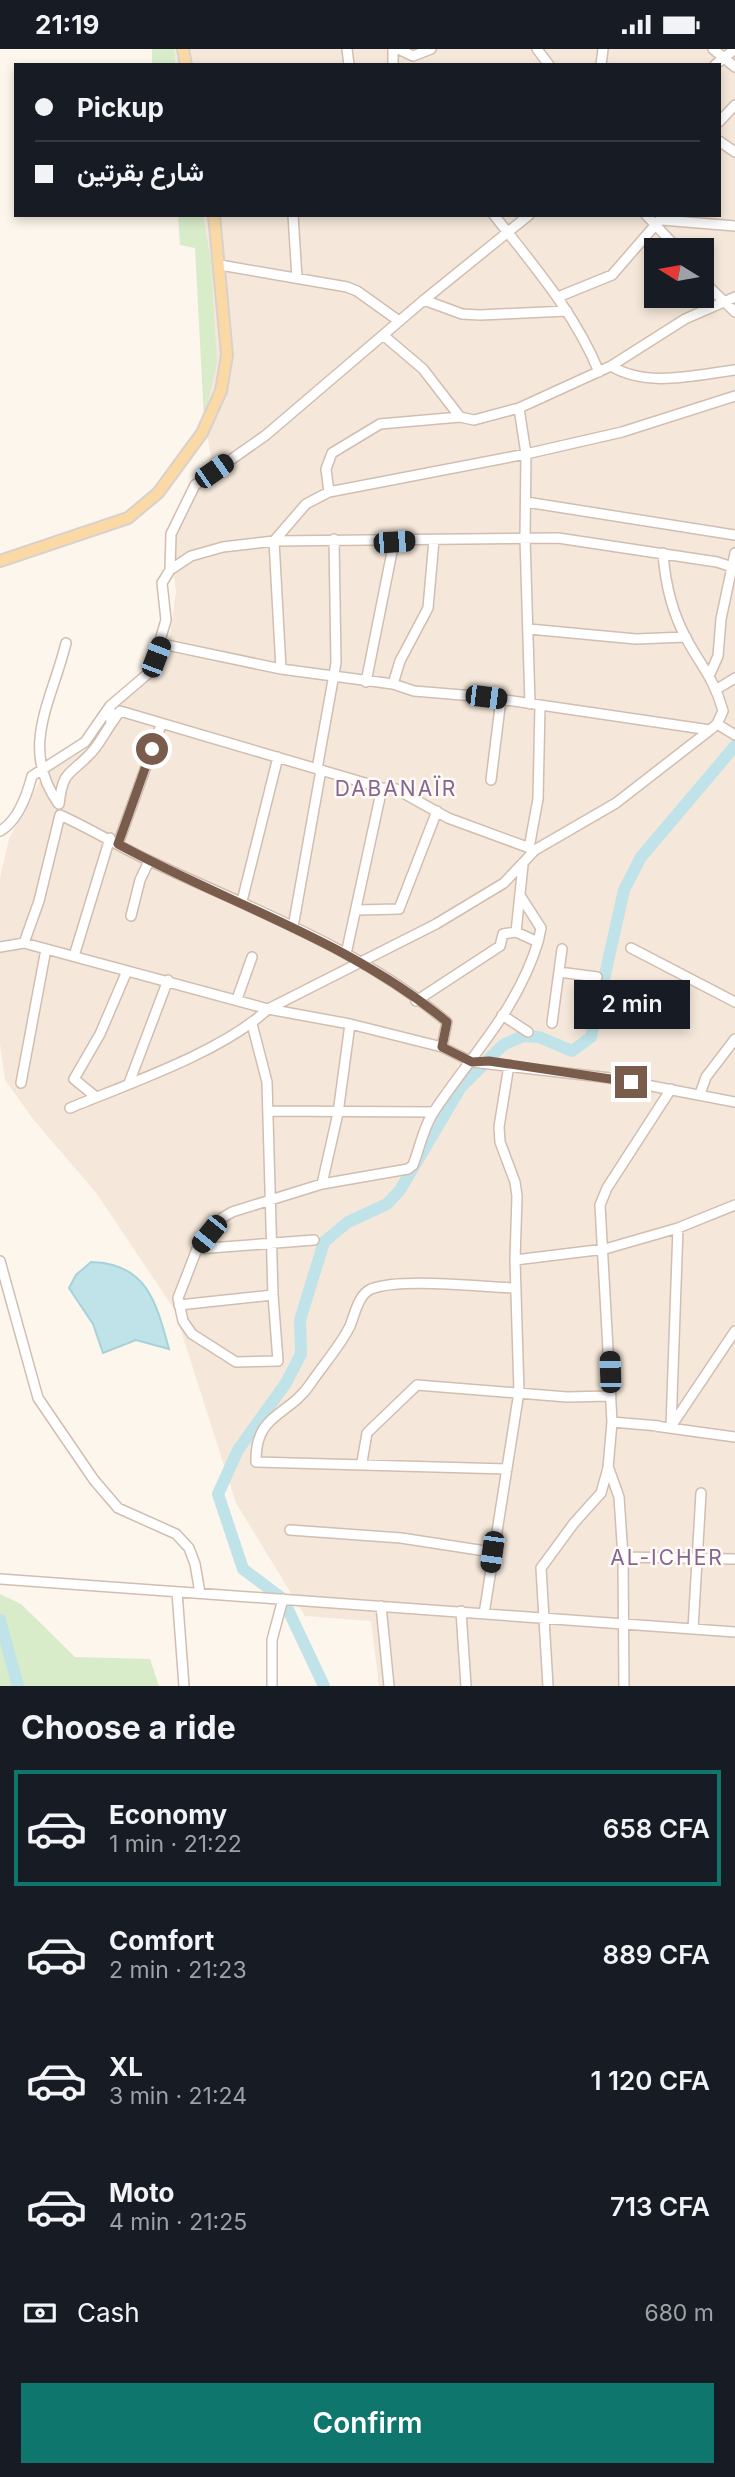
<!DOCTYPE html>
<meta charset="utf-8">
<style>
:root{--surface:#171b24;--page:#242831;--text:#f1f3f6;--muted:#9ea1a6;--line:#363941;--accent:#0f766e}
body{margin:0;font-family:Inter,Vazirmatn,sans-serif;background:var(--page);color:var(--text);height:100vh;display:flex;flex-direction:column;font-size:26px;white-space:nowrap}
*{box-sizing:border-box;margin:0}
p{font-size:23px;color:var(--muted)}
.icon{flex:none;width:38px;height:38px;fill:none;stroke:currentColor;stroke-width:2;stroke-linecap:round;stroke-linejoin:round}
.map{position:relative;height:1637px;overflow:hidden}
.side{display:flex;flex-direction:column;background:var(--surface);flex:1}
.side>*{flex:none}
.banner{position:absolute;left:14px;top:14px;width:707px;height:154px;border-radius:0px;box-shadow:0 4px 10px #0003;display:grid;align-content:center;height:154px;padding:0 21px;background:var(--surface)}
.needle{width:46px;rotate:281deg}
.fabs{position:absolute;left:644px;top:189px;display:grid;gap:14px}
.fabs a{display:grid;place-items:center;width:70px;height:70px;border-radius:0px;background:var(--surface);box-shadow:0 4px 10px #0003;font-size:35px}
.end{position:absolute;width:32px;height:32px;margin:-16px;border:9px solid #7a5c4d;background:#fff;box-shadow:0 0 0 4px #fff}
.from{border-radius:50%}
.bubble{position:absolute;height:49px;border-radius:0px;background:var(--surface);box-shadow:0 4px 10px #0003;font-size:23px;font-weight:600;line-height:49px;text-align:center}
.car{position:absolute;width:21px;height:42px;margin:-21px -10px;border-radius:9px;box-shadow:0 0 5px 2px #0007;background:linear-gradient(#222 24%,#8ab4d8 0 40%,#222 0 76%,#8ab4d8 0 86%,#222 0)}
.banner b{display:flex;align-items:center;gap:24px;height:66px;font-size:26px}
.banner b+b{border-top:2px solid var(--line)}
.banner i{width:18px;height:18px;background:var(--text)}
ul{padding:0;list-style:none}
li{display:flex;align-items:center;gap:21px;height:116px;margin:0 14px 10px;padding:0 7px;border:4px solid transparent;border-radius:0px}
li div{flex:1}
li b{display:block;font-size:26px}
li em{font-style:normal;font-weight:600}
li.current{border-color:var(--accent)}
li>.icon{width:63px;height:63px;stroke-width:1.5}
h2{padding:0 21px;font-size:32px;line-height:84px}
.pay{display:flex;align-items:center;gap:18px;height:77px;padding:0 21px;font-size:26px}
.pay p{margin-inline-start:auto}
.button{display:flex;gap:14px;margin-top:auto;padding:14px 21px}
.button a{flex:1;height:80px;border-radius:0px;background:var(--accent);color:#fff;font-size:28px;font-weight:600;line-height:80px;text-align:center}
.status{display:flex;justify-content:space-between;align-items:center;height:49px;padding:0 35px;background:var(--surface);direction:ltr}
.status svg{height:19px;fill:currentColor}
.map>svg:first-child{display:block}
.residential{fill:#f5e8da;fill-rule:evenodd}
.green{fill:#d8ecc9}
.water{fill:#bfe3e8;stroke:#a5d3da;stroke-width:2}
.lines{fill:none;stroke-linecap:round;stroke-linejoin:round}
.river{stroke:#bfe3e8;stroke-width:12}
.minor-casing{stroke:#d1beb0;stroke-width:12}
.major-casing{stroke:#dad1cd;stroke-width:14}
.minor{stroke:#fff;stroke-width:9}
.major{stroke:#fbd9a5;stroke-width:10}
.route{stroke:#7a5c4d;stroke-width:9}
.labels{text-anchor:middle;stroke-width:5;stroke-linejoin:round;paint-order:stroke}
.neighbourhood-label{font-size:21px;letter-spacing:2px;fill:#846695;stroke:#fffaf3}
</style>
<div class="status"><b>21:19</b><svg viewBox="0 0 49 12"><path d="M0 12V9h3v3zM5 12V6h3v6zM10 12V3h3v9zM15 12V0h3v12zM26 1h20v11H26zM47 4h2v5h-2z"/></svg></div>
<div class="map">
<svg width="735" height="1637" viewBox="0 0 735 1637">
<rect width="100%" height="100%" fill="#fdf6ec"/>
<path class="residential" d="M174,0H735V1637H379L371,1572L305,1567L236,1454L174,1260L97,1145L33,1070L5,1031L0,995V829L9,790L43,726L89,699L120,652L158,621L169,593L176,542L170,502L211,407L204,370L211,211L203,166H719V16H176ZM656,201H702V247H656Z"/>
<path class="green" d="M152,0H174L176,16H152Z
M178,166H203L211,211L217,314L204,370L195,199L180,196Z
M0,1545L21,1555L75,1608L150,1610L159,1637H0Z"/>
<path class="water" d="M91,1213C146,1214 156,1252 169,1300L136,1291L103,1304L93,1275L69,1239L76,1226Z"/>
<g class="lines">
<path class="river" d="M0,1571L18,1637
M324,1637L283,1550L243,1520L218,1445L238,1401L286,1334L301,1305L300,1271L324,1193L348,1173L387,1155L400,1141L461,1038L503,996L523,987L539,988L572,1002L591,988L624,841L641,808L735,697"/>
<defs>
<path id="minor" d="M347,0L349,16
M393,0V16
M398,0L413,7L431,0
M537,0L549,16
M713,0L735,18
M601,16L603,0
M715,16L735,0
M719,73L735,56
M719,92L735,103
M293,166L297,229
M494,166C533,216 575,264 599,323
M646,166L679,201
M662,171L735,177
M220,216L347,238L357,242L399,272
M702,231L735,263
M558,248L612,226L664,166
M424,251L462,265L480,266L567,262
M383,286L423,320L460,368L474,371L519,359L611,317C647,339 695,326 735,321
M611,317L685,270L735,248
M519,359L526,405L525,489L530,655
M329,443L326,420L332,404L380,375L460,368
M526,453L735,486
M170,521L171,485L195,436L266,386L424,251L529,166
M529,580L636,590L686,588
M162,595L281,620L393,635L414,642L486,648L710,681L717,675L723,662C714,629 701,617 686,589C672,563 665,533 663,504
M281,620L274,492L306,455L329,443L526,405L622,383L735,347
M710,625L718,607L721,570L735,504
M366,633L394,493
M393,635L400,612L428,559L434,491
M717,640L735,629
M110,658L111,675L120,662L382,739L396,740L448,769L535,801L616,754L710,681
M717,675L735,686
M317,720L336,614L334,490
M491,731L501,650
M58,754C19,698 52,652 66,594
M59,755C63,721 69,727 89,706C98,698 104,685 111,675
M0,782C18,772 27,746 32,727L85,693L110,657L151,622L166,571L162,534L170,521L191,507L223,498L274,492L558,489L717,513L735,519
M118,795L161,676
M529,799L538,750L540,657
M521,848L541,879L538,893
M242,852L278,708
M357,861L399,860L437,762
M131,867L140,831L149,812
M293,878L321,721
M24,894L39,852L60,766C91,780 120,798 150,812C252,860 361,900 447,973L442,998
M0,898L24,894L268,960L350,975L442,998L472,1013L610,1029L735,1053
M631,899L735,953
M346,905L382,739
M74,907L110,789
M559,923L597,928
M237,950L252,908
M416,952L500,897L503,885L516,883L523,816
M502,966L528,983
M552,974L562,900
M252,975L267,1033L273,1246L278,1312L236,1313L192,1285L183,1272L178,1249L197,1200L222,1169L232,1163L322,1135L408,1120L413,1116C420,1098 424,1076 435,1061C473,1004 517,961 538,893L516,883
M21,1034L46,900
M129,1034L168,931
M700,1045L706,1028L735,990
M96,1048L74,1030L100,985L127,922
M70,1059C130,1034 222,1003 268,960L436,875L504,834L535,801
M268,1062L433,1063
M322,1135L338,1064L350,975
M197,1200L314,1191
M515,1211L605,1200L678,1179L735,1156
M0,1212L38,1349L94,1431L118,1459L176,1485L189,1499L195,1515L200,1544
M179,1256L273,1246
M612,1373L659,1377
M672,1376L735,1282
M655,1377L735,1388
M671,1378L678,1179
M362,1413L367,1384L417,1336L567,1348L611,1347
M507,1420L256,1413C255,1363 289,1368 311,1334C323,1316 341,1296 350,1277C355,1265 358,1246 371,1240C401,1228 481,1238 516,1239
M609,1420L619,1448L623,1508
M290,1481L401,1489L492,1503
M0,1530L735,1583
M177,1543L184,1637
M381,1557L389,1637
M461,1562L466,1637
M484,1565L519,1343L515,1211L517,1147L515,1133L500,1093L499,1078L509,1016
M693,1580L701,1444
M272,1637V1591L283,1550
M548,1637L541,1519L574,1474L601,1444L608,1419L612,1373L600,1156L607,1139L671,1040
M624,1637L623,1508L735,1510"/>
<path id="major" d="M183,0L186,16
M0,512L128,469L158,444L202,384L221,342L227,306L214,166"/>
</defs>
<use href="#minor" class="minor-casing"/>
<use href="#major" class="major-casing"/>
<use href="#minor" class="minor"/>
<use href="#major" class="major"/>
</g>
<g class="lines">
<path class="route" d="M152,700L118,795C228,855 350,892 447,973L442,998L472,1013L489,1012L631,1033"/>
</g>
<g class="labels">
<g class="neighbourhood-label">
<text x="396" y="747">DABANAÏR</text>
<text x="667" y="1516">AL-ICHER</text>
</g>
</g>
</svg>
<div class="fabs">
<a><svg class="needle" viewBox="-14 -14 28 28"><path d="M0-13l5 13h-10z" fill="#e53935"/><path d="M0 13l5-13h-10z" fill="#9ea1a6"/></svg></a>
</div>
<i class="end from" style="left:152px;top:700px"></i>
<i class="end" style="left:631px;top:1033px"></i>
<div class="bubble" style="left:574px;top:931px;width:116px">2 min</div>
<i class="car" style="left:214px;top:422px;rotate:55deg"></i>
<i class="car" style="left:394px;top:493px;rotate:86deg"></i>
<i class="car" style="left:156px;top:608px;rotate:21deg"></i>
<i class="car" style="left:486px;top:648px;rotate:97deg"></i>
<i class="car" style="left:209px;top:1185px;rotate:219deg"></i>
<i class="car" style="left:610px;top:1323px;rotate:358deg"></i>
<i class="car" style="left:492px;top:1503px;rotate:188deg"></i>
<div class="banner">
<b><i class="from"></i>Pickup</b>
<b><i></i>شارع بقرتين</b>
</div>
</div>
<section class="side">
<h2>Choose a ride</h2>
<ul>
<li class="current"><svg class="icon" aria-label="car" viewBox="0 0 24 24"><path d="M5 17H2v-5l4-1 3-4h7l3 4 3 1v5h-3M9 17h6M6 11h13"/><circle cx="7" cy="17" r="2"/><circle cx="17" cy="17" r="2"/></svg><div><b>Economy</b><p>1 min · 21:22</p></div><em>658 CFA</em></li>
<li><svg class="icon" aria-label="car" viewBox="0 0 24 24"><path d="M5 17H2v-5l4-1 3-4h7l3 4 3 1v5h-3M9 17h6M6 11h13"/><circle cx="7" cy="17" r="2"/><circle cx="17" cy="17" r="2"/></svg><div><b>Comfort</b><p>2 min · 21:23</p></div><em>889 CFA</em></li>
<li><svg class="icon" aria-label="car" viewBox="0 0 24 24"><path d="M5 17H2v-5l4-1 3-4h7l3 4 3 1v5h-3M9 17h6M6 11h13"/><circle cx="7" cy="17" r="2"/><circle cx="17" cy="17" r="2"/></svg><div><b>XL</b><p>3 min · 21:24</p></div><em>1 120 CFA</em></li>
<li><svg class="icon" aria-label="car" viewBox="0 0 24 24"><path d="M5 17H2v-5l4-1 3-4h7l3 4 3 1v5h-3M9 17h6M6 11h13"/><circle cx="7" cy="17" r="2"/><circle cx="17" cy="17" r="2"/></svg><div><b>Moto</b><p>4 min · 21:25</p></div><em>713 CFA</em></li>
</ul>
<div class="pay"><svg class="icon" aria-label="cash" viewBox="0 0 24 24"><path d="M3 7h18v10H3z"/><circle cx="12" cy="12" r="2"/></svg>Cash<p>680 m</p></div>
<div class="button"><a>Confirm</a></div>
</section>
